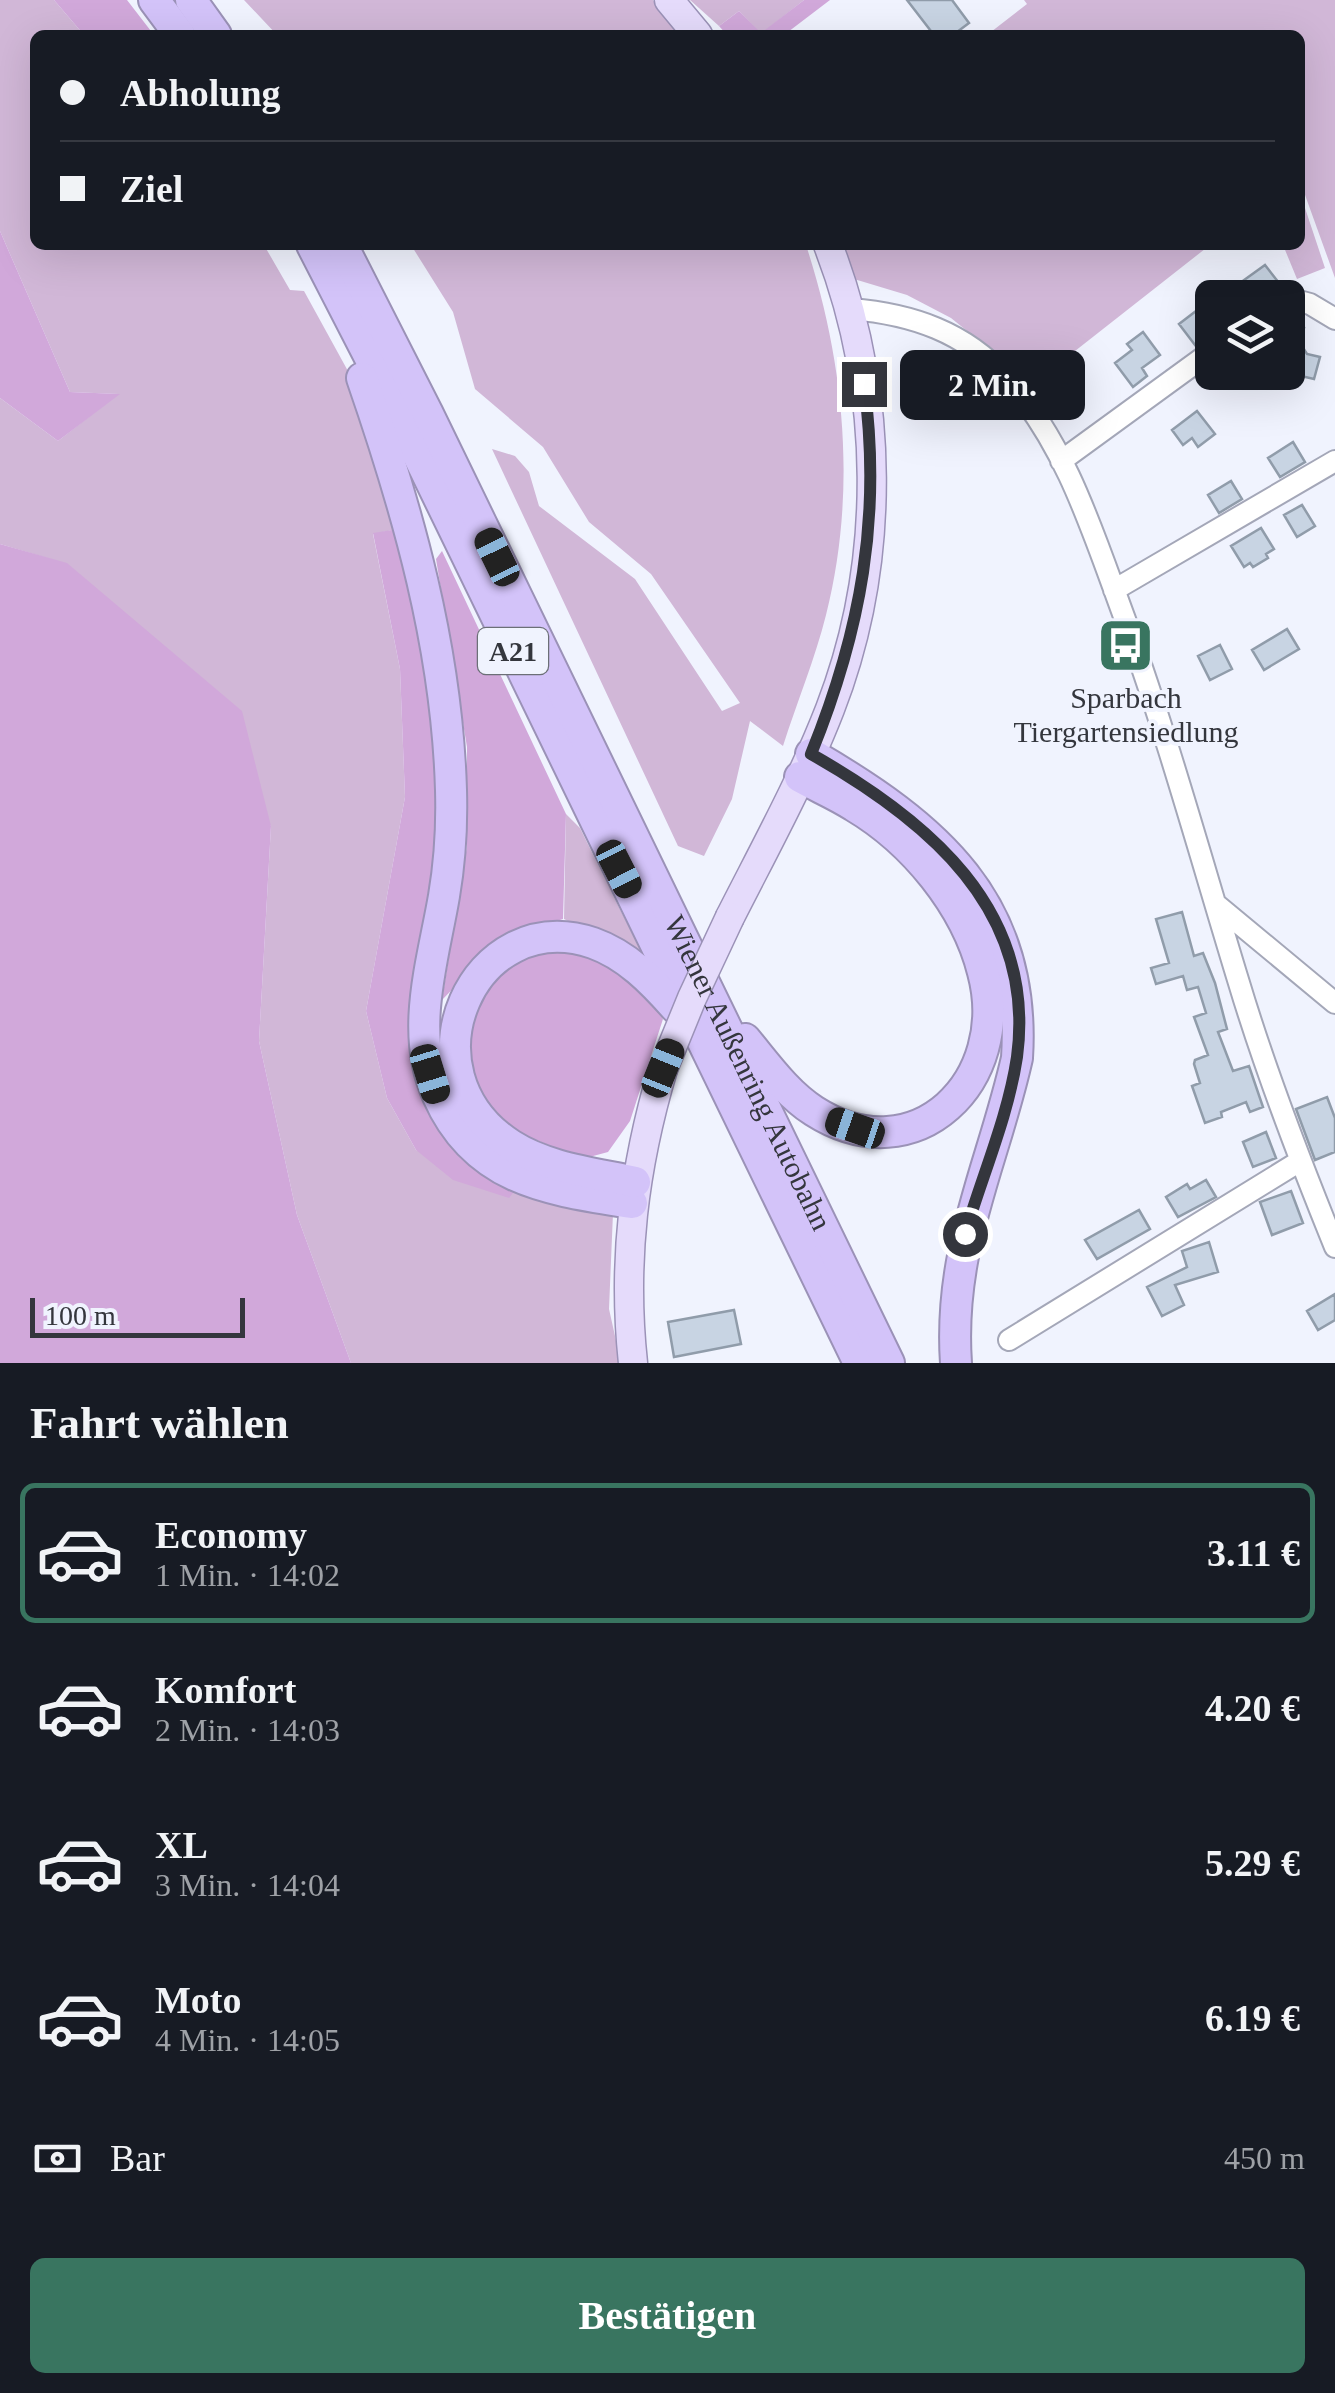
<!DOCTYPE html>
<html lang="de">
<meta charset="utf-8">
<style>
:root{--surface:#171b24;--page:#20242c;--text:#f1f3f6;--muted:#9ea1a6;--line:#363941;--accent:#397560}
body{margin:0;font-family:"Times New Roman",serif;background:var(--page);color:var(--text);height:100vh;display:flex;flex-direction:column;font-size:38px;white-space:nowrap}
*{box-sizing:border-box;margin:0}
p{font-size:32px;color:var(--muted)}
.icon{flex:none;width:55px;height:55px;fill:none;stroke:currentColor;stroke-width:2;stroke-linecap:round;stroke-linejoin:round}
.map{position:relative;height:1363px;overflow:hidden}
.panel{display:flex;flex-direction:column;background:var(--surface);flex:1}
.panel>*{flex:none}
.banner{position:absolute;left:30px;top:30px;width:1275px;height:220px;border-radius:15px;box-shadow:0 10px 40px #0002;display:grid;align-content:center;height:220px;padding:0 30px;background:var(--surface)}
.fabs{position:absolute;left:1195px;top:280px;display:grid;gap:20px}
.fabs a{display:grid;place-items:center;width:110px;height:110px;border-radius:15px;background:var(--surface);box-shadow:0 10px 40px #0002;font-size:50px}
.scale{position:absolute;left:30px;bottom:25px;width:215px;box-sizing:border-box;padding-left:10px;border:5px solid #34363d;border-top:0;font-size:28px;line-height:35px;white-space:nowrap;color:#34363d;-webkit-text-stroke:8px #f0f3fe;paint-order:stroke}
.end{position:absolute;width:45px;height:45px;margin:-22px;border:12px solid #34363d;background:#fff;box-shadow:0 0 0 5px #fff}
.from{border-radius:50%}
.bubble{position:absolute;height:70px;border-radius:15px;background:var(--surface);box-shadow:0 10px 40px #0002;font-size:32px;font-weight:800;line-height:70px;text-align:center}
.car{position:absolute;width:30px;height:60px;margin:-30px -15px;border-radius:12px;box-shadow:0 0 8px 2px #0007;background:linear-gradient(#222 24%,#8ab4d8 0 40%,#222 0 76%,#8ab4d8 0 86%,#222 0)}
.banner b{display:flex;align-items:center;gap:35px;height:95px;font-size:38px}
.banner b+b{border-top:2px solid var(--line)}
.banner i{width:25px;height:25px;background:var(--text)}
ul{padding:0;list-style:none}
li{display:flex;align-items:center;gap:30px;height:140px;margin:0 20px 15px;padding:0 10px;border:5px solid transparent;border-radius:15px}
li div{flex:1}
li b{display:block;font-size:38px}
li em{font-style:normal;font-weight:800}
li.on{border-color:var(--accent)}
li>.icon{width:90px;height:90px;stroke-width:1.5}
h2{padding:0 30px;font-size:45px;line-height:120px}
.pay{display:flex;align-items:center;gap:25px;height:110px;padding:0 30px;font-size:38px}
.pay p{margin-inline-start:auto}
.button{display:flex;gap:20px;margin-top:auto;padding:20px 30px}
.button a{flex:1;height:115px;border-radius:15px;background:var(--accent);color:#fff;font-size:40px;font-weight:800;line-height:115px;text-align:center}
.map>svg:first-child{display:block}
.green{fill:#d1b7d7}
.forest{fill:#d1a8da}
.building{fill:#c8d4e3;stroke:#909caa;stroke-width:2.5}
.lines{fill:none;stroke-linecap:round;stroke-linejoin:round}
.minor-casing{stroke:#a4a7b8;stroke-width:24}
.major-casing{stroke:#9b92b7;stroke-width:31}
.highway-casing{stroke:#9b92b7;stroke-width:34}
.minor{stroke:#fff;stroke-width:20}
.major{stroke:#e5dbfb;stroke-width:28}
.highway{stroke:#d3c3f9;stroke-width:30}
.major-bridge-casing{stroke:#9b92b7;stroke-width:31;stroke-linecap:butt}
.major-bridge{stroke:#e5dbfb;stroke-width:28}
.route{stroke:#34363d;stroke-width:12}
.labels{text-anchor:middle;stroke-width:8;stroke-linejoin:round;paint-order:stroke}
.shield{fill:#f0f3fe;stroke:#6c6f77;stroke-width:2.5}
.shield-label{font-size:28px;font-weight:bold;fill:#34363d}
.poi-label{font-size:30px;fill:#34363d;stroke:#f0f3fe}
.street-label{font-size:30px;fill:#34363d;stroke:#f0f3fe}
</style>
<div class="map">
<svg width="1335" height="1363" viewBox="0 0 1335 1363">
<rect width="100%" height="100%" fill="#f0f3fe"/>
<path class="green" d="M0,0H54L84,35H35V245H264L290,290L304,291L354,382L398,529L373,534L400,669L405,797L366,1011L387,1098L416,1150L516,1189L613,1213L609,1309L621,1363H351L297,1215L259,1041L271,826L67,564L0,544V398L58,441L118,394L70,392L0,231Z
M244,0H653L679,35H277Z
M690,0H804L761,34L739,11L719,26Z
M1024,0H1335V278L1300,181V35H987L1027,4Z
M1300,193L1325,268L1297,279L1283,245H1300Z
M411,245H806C845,364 857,492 826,615C815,659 797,702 783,746L750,721L732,799L704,856L678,846L492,449L515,456L529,472L539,506L635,579L722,711L740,703L651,574L589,522L543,447L475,389L453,312Z
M839,245H1210L1033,384L951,318L907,295L854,279Z
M566,814L580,828L644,958L564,919Z"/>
<path class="forest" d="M54,0H127L154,35H84Z
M804,0H830L784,35H727L719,26L739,11L761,33Z
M0,231L70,392L120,394L58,441L0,398Z
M398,529L416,581L444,831L417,1016L516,1189L509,1198L453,1180L416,1150L387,1098L366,1011L405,797L400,669L373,533Z
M0,544L67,563L242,711L271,826L259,1041L297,1215L351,1363H0Z
M442,551L566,814L563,919L502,938L442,1000L467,846V747L436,559Z
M570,950C620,964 635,977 663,1019L630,1121L608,1152L582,1159L515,1131L477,1091L467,1040L475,1007L495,977L533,954Z"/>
<path class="building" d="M907,0H952L969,23L953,35H934Z
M1265,265L1279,283L1259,298H1240L1233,288Z
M1212,305V332L1195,345L1179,324L1200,308L1202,312Z
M1288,324L1304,328L1300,343L1307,354L1320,357L1314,379L1292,374L1288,368Z
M1143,332L1160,355L1142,368L1147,376L1133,387L1115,363L1132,350L1127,344Z
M1197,411L1215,434L1198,447L1192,438L1183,445L1172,430Z
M1293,442L1305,462L1280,477L1268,458Z
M1231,481L1242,499L1219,513L1208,495Z
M1302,505L1315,526L1297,537L1284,515Z
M1261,528L1274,549L1266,554L1268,558L1253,567L1250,563L1244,567L1231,546Z
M1287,629L1299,649L1264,670L1252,650Z
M1220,645L1232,669L1210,680L1198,656Z
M1182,912L1194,956L1203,953L1215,983L1227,1029L1218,1032L1233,1071L1249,1066L1263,1107L1250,1112L1246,1102L1221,1112L1222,1117L1205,1123L1192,1086L1200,1083L1194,1064L1195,1060L1208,1055L1194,1017L1206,1013L1198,987L1187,990L1183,976L1156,984L1151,968L1169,963L1156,919Z
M1327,1097L1335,1118V1152L1315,1160L1296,1109Z
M1266,1132L1276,1158L1253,1167L1243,1142Z
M1206,1180L1216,1197L1178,1217L1166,1197L1187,1184L1190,1189Z
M1291,1191L1303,1223L1272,1235L1260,1202Z
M1139,1210L1150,1229L1097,1259L1085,1240Z
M1209,1242L1218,1272L1175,1285L1184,1305L1162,1316L1147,1287L1187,1267L1182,1251Z
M1335,1294V1320L1318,1330L1307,1311Z
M734,1310L741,1344L674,1357L668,1322Z"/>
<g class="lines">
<defs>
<path id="minor" d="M1288,298L1310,304L1335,319
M851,309C912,314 965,332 1006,378C1067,444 1095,539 1126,622C1169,741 1202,862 1239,983C1266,1073 1300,1161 1335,1247
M1061,461L1212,351
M1114,590L1335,461
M1218,906L1335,1003
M1009,1340L1300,1161"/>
<path id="major" d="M669,0L698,35
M730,917C765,848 802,781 830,709C887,562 885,392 828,245
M633,1363C622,1261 634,1167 663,1069"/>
<g id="highway">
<path d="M154,0L180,35"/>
<path d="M191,0L216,35"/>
<path d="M312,245L384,385L859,1363"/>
<path id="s1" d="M342,245L428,414L889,1363"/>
<path d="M362,378C408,511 447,648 451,790C452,825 450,861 444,896C433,961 409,1032 438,1096C476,1182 550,1190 632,1203"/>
<path d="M811,754C935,826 1027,902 1017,1058C993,1165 948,1248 956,1363"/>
<path d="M745,1039C766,1064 786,1093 814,1111C916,1176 1012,1080 983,972C966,905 913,841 854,806C837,795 818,787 800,777"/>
<path d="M635,1182C594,1173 547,1168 511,1145C397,1071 474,903 593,943C627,955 652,981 676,1008"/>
</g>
</defs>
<use href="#minor" class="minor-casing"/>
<use href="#major" class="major-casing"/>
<use href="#highway" class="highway-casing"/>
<use href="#minor" class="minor"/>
<use href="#major" class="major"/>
<use href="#highway" class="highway"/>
<defs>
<path id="major-bridge" d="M663,1069L692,998L730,917"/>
</defs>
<use href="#major-bridge" class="major-bridge-casing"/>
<use href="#major-bridge" class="major-bridge"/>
</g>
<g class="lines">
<path class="route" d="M864,384C882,516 861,631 811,754C926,819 1037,909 1017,1057C1008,1117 982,1176 965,1234"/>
</g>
<defs>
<symbol id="bus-square" viewBox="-11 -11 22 22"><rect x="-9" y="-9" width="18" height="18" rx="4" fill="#397560" stroke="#f0f3fe"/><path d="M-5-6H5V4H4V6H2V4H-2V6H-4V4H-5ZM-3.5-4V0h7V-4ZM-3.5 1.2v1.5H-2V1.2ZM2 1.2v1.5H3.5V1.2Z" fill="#fff"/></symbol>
</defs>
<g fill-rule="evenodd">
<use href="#bus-square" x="1094" y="614" width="63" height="63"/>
</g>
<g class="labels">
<rect class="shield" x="478" y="628" width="70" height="46" rx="8"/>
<g class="shield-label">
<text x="513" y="661">A21</text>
</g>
<g class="poi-label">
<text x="1126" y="708">Sparbach<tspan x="1126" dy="34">Tiergartensiedlung</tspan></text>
</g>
<g class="street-label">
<text dy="10" stroke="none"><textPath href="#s1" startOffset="922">Wiener Außenring Autobahn</textPath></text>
</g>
</g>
</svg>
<div class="fabs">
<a><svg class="icon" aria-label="layers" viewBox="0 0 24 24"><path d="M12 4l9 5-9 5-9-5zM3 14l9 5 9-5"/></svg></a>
</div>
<div class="scale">100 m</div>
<i class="end from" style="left:965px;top:1234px"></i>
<i class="end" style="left:864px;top:384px"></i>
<div class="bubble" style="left:900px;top:350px;width:185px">2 Min.</div>
<i class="car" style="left:497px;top:557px;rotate:334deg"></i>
<i class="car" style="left:619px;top:869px;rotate:153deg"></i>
<i class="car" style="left:663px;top:1068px;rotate:22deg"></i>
<i class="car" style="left:430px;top:1074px;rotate:163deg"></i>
<i class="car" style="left:855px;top:1128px;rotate:289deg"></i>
<div class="banner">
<b><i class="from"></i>Abholung</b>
<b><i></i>Ziel</b>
</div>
</div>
<section class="panel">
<h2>Fahrt wählen</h2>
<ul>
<li class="on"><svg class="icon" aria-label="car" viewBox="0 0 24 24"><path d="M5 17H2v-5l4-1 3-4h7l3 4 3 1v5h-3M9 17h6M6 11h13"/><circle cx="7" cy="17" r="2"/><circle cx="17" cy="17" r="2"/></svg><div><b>Economy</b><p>1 Min. · 14:02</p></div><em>3.11 €</em></li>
<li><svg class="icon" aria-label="car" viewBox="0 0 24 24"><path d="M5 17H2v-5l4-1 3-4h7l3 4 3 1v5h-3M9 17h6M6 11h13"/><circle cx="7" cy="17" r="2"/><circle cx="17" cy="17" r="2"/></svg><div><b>Komfort</b><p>2 Min. · 14:03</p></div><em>4.20 €</em></li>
<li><svg class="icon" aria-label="car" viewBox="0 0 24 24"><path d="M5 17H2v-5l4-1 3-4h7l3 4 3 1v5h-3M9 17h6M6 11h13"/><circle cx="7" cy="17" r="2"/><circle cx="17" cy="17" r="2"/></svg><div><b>XL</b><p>3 Min. · 14:04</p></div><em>5.29 €</em></li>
<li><svg class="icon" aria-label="car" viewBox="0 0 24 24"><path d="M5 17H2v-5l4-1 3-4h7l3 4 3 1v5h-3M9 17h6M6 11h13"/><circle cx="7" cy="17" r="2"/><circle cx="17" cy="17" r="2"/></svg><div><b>Moto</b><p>4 Min. · 14:05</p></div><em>6.19 €</em></li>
</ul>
<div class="pay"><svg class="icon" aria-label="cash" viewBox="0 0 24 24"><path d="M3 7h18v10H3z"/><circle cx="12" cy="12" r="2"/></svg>Bar<p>450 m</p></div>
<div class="button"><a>Bestätigen</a></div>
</section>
